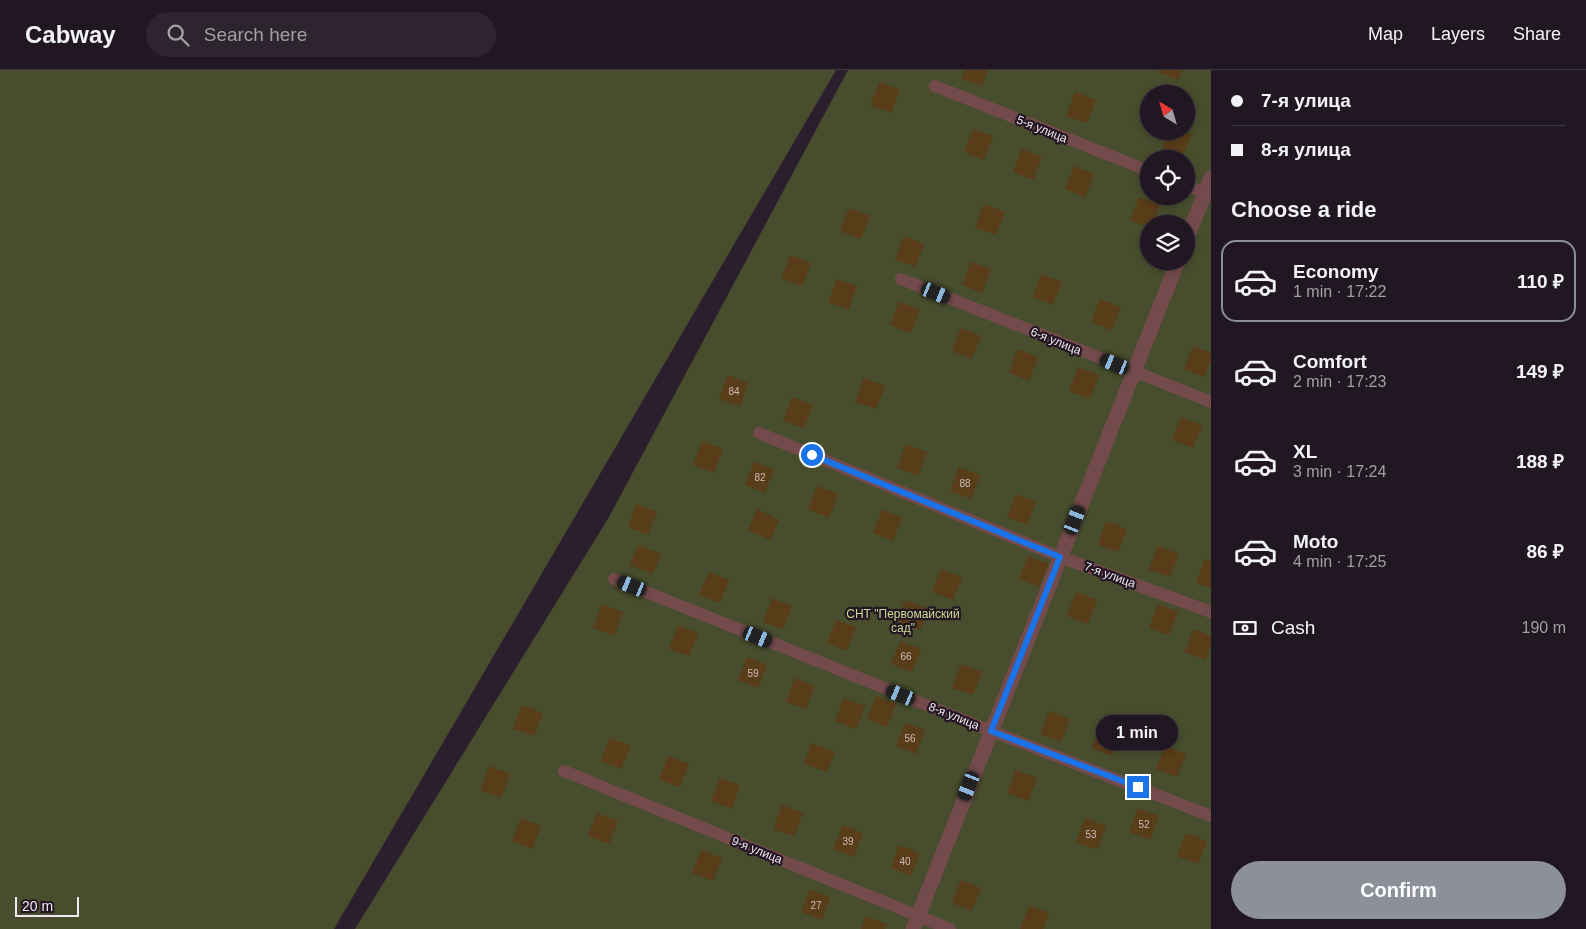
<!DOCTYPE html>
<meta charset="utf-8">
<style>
:root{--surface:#211722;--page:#2d242f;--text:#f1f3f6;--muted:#a29fa5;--line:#3e3640;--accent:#8c9099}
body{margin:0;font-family:Helvetica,sans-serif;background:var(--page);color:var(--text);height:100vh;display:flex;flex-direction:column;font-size:19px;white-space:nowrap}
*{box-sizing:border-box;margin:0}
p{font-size:16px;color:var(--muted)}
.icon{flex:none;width:28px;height:28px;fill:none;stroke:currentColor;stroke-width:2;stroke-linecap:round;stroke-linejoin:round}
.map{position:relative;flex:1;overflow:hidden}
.details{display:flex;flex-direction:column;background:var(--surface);width:375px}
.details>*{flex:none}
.top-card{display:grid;align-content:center;height:110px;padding:0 20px;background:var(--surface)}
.needle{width:32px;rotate:323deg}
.fabs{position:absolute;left:1140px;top:15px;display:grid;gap:10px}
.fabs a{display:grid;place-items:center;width:55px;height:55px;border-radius:50%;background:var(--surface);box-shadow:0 2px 8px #0003,0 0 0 1px var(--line);font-size:25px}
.scale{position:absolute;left:15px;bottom:12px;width:64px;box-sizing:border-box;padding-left:5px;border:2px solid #f1e8f1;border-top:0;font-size:14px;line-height:18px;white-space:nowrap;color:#f1e8f1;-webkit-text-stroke:4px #231623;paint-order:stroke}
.end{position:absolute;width:22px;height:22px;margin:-11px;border:6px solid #1a73e8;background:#fff;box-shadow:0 0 0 2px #fff}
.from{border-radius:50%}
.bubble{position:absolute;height:35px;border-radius:18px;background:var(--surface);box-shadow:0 2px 8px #0003,0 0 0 1px var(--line);font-size:16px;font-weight:700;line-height:35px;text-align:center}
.car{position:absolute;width:15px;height:30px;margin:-15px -8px;border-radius:6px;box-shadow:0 0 4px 1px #0007;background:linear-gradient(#222 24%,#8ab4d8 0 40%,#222 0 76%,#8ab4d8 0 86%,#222 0)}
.top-card b{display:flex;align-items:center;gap:18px;height:48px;font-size:19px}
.top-card b+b{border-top:1px solid var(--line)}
.top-card i{width:12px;height:12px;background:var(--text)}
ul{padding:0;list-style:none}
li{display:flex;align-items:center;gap:15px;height:82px;margin:0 10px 8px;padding:0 10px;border:2px solid transparent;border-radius:15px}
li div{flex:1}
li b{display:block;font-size:19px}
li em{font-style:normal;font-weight:700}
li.current{border-color:var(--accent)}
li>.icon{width:45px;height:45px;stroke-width:1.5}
h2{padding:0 20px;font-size:22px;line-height:60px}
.pay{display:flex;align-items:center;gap:12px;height:55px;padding:0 20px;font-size:19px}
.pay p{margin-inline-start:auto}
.primary-button{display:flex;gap:10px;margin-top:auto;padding:10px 20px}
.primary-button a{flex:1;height:58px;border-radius:30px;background:var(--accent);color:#fff;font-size:20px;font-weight:700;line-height:58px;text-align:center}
header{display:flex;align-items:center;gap:30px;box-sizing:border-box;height:70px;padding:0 25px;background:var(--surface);border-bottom:1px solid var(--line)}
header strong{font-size:24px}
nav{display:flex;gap:28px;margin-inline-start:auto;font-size:18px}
.search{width:350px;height:45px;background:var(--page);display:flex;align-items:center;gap:12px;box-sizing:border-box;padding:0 18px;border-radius:28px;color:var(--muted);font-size:19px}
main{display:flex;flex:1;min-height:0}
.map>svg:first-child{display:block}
.green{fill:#474d2d;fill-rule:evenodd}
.building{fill:#593c18}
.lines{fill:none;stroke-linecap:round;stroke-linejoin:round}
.lane{stroke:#744b4c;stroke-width:12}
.street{stroke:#744b4c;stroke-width:15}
.route{stroke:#1a73e8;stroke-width:6}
.labels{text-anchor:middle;stroke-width:4.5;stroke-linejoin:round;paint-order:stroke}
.number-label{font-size:10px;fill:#cbbdbb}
.street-label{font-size:12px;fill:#f1e8f1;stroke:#231623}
.park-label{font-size:12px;fill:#cbda92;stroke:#231623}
</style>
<header>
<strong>Cabway</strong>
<div class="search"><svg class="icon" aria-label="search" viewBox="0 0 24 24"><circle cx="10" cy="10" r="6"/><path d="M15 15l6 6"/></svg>Search here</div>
<nav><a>Map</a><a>Layers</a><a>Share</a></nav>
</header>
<main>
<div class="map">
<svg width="1211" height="859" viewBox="0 0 1211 859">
<rect width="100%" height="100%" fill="#2c1f2d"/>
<path class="green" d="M0,0H836L334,859H0Z
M848,0H1211V859H355L609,447ZM1149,24H1186V61H1149ZM1149,89H1186V126H1149ZM1149,154H1186V191H1149Z"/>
<path class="building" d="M965,0H988L982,16L961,9Z
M1159,0H1182L1178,10L1158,2Z
M880,12L900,20L891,43L870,35Z
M1075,22L1096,30L1087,53L1066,46Z
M973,59L993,66L984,90L964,82Z
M1169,61L1192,63L1183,86L1162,79Z
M1022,79L1042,87L1033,110L1013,102Z
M1074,96L1094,104L1085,127L1065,119Z
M1139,127L1160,135L1153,154H1149V157L1130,150Z
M984,134L1005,142L996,165L975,157Z
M849,138L870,146L861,169L840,161Z
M904,166L924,174L915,197L895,189Z
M791,185L811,193L802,216L781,208Z
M971,192L991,199L982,223L962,215Z
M1041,204L1062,212L1053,235L1033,227Z
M837,209L857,216L849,240L828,232Z
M1100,229L1121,237L1112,260L1091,252Z
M899,232L920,239L911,263L890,255Z
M961,258L981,266L972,289L952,281Z
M1193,276L1211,283V290L1204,307L1184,299Z
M1018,279L1038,287L1029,311L1009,302Z
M1078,297L1099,305L1090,329L1069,321Z
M728,305L748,313L740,336L719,329Z
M864,308L885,316L876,339L855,332Z
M792,327L813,335L804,358L783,351Z
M1181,347L1202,355L1193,378L1172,370Z
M702,371L723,379L714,403L693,395Z
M906,374L927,382L918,406L897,398Z
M754,392L774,399L765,423L745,415Z
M959,397L980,405L971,429L950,421Z
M817,416L838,424L829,448L808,439Z
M1016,424L1036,432L1027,455L1007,447Z
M636,434L657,442L648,465L628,457Z
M757,439L779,450L770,470L748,460Z
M882,440L902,447L893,471L873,463Z
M1106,451L1127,459L1118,482L1098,475Z
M638,475L661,484L653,504L630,495Z
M1158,476L1179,484L1170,507L1149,500Z
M1028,486L1049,494L1039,517L1019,509Z
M1205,489L1211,491V518L1196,513Z
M941,499L962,507L953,530L932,522Z
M709,502L729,510L720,533L699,525Z
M1076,522L1097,530L1088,554L1067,546Z
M772,528L792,536L783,559L763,552Z
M905,530L928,539L920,560L897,551Z
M602,534L623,542L614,566L593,558Z
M1158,534L1178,542L1169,565L1149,558Z
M836,550L856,557L847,581L827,573Z
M678,555L698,563L689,586L669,579Z
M1194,559L1211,566V576L1205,590L1185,582Z
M900,571L921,579L912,602L891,594Z
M747,587L767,595L758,618L738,610Z
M961,594L982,602L973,625L952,618Z
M795,608L815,616L806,639L786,632Z
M876,626L896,634L887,657L867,649Z
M844,628L865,636L856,659L835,651Z
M522,635L543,643L534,666L513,659Z
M1049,641L1070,649L1061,672L1040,664Z
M905,653L925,660L916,684L896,676Z
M1101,655L1121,663L1112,686L1092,678Z
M610,668L631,676L621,699L601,691Z
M811,673L835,682L827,702L804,694Z
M1165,676L1186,684L1177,707L1156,699Z
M668,686L689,694L680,717L659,710Z
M489,696L510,704L501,728L480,720Z
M1016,700L1037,708L1028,731L1007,723Z
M720,708L740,715L732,739L711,731Z
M782,735L803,743L794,766L773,759Z
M1138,738L1159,746L1150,770L1129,762Z
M597,743L618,751L609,774L588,766Z
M521,748L541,756L532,779L512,771Z
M1085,748L1106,756L1097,780L1076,772Z
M843,755L863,763L854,787L833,779Z
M1186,763L1207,771L1198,794L1177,786Z
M899,775L920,783L911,806L891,798Z
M701,780L722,788L713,811L692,803Z
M961,810L981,818L972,841L952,833Z
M810,819L830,827L822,850L801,842Z
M1029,836L1049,843L1043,859H1020Z
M866,846L887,854L885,859H861Z"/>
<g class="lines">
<path class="lane" d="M935,16L1149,101
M1186,116L1211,124
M901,209L1211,332
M759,363L1060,487L1211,542
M614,509L991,661L1211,746
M564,701L950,859"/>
<path class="street" d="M1186,170L1211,108
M913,859L1178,191"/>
</g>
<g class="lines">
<path class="route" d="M812,385L1060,487L991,661L1138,717"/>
</g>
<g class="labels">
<g class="number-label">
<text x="734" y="325">84</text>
<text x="760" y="411">82</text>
<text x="965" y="417">88</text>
<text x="906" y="590">66</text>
<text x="753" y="607">59</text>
<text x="910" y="672">56</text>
<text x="1144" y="758">52</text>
<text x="1091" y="768">53</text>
<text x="848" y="775">39</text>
<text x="905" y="795">40</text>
<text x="816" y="839">27</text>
</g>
<g class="street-label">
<text transform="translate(1042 59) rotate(22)" y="4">5-я улица</text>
<text transform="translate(1056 271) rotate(22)" y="4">6-я улица</text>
<text transform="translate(1110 505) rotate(20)" y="4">7-я улица</text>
<text transform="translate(954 646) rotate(22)" y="4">8-я улица</text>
<text transform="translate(757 780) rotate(22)" y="4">9-я улица</text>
</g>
<g class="park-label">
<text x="903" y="548">СНТ "Первомайский<tspan x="903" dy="14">сад"</tspan></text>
</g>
</g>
</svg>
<div class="fabs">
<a><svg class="needle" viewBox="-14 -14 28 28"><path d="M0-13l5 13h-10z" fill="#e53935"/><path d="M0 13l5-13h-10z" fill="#a29fa5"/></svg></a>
<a><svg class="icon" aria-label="locate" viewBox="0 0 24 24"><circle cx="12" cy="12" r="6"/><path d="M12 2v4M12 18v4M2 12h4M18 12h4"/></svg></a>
<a><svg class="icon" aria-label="layers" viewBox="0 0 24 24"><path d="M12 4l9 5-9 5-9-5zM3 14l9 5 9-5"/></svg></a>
</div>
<div class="scale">20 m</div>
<i class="end from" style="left:812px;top:385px"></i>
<i class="end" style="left:1138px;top:717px"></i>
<div class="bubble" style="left:1096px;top:645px;width:82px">1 min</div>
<i class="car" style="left:936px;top:223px;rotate:112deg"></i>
<i class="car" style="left:1115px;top:294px;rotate:292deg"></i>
<i class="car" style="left:1075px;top:450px;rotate:21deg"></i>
<i class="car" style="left:632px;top:516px;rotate:292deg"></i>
<i class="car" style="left:758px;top:567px;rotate:112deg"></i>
<i class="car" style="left:901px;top:625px;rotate:292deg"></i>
<i class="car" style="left:969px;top:716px;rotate:202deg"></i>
</div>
<section class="details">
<div class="top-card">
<b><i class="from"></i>7-я улица</b>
<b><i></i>8-я улица</b>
</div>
<h2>Choose a ride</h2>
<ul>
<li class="current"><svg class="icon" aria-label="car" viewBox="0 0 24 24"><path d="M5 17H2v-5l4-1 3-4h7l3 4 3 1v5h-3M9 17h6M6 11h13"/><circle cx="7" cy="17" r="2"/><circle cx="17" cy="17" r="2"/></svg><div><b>Economy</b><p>1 min · 17:22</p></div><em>110 ₽</em></li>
<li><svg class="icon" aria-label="car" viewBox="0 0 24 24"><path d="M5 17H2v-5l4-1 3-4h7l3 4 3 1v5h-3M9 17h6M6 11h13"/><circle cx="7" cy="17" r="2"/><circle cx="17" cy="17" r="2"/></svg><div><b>Comfort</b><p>2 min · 17:23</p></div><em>149 ₽</em></li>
<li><svg class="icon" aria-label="car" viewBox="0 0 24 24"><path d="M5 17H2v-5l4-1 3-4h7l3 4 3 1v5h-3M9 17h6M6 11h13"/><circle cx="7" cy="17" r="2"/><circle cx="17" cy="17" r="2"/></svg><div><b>XL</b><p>3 min · 17:24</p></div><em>188 ₽</em></li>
<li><svg class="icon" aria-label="car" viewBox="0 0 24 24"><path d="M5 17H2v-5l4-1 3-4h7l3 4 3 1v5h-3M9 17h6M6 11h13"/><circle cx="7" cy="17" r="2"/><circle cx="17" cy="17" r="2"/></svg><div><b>Moto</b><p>4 min · 17:25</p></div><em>86 ₽</em></li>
</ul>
<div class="pay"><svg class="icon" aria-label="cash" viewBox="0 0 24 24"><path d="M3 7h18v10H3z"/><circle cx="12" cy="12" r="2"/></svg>Cash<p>190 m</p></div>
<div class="primary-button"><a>Confirm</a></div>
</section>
</main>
